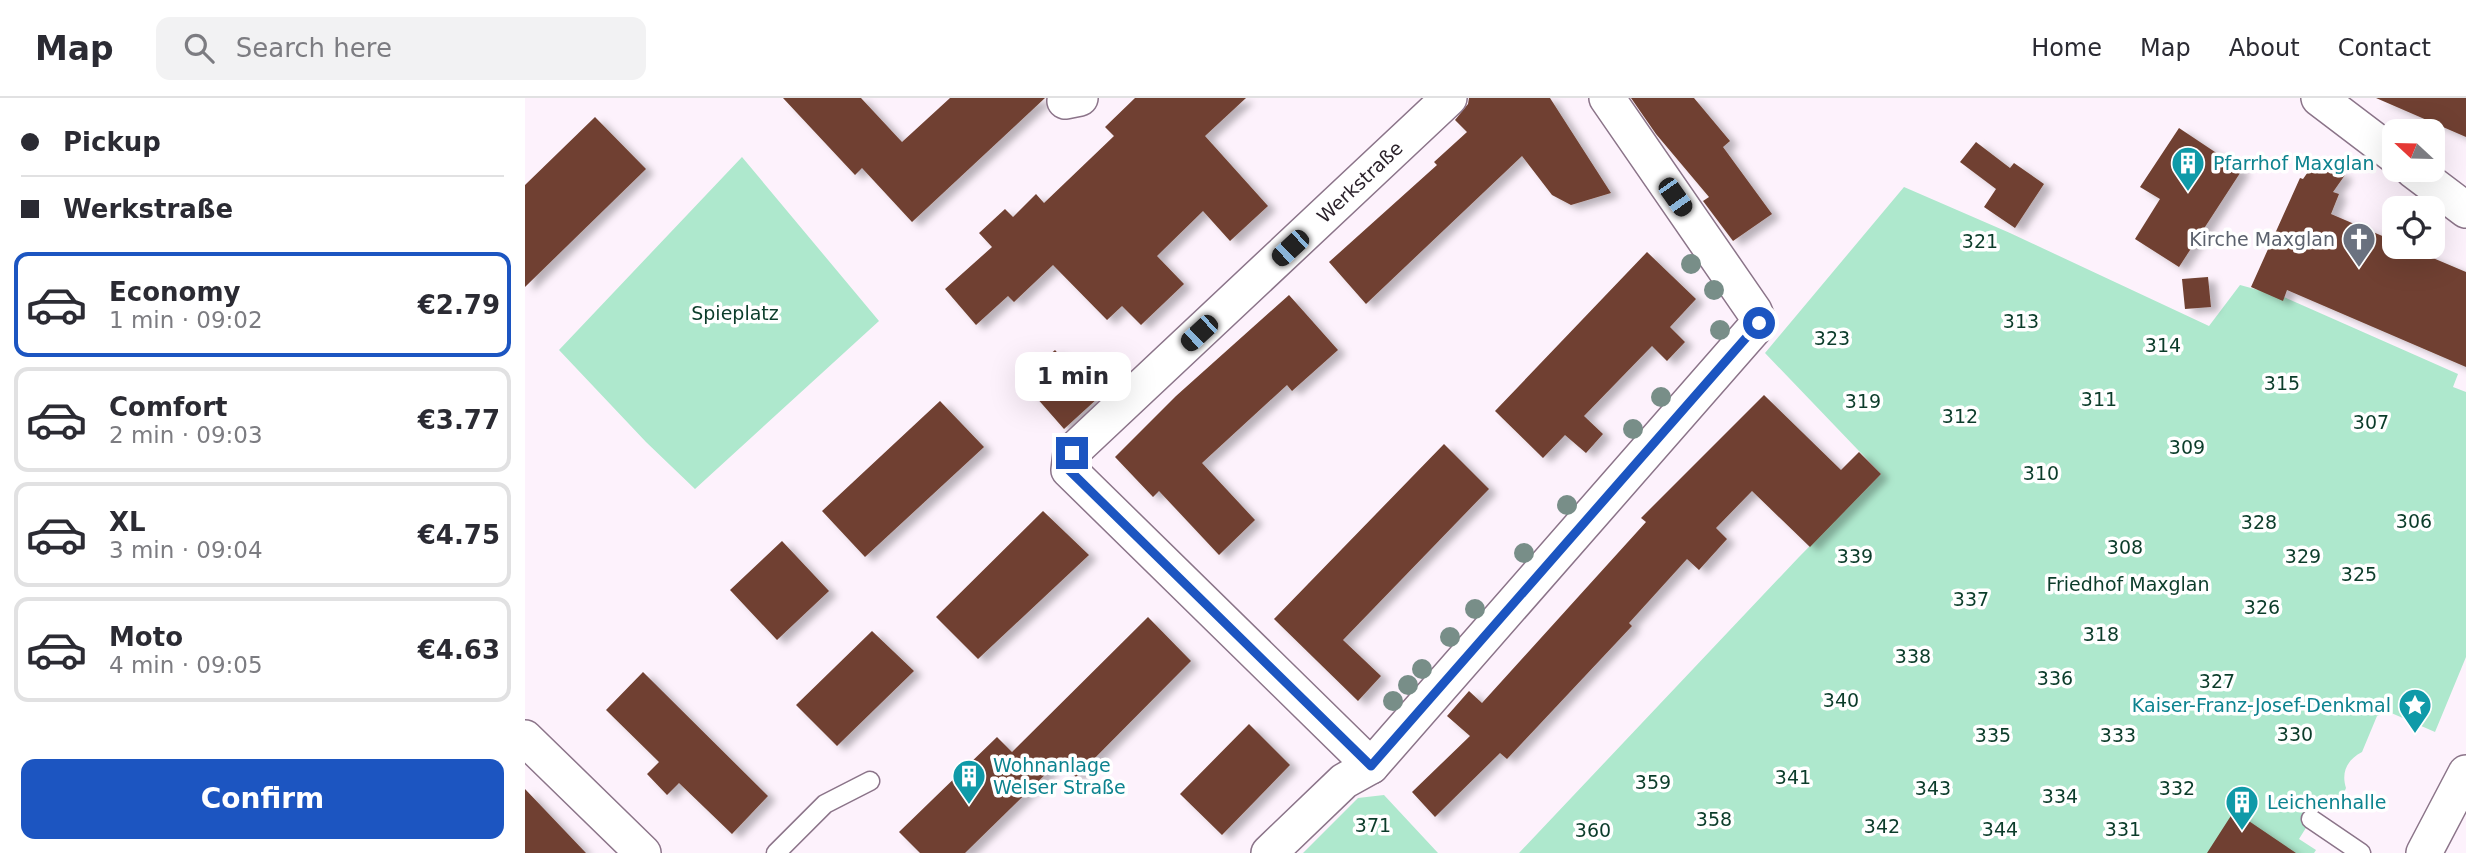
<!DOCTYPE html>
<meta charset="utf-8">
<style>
:root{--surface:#fff;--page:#f2f2f3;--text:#2b2b33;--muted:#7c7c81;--line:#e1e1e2;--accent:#1c55c1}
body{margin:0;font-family:"DejaVu Sans",sans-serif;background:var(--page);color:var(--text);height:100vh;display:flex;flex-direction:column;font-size:26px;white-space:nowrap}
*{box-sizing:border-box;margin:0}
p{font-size:23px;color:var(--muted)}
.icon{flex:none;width:38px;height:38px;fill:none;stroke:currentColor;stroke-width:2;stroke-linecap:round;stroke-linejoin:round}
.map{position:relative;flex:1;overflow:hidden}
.side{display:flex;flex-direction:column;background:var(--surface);width:525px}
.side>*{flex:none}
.banner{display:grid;align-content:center;height:154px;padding:0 21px;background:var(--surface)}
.needle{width:46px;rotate:292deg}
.buttons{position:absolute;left:1857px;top:21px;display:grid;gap:14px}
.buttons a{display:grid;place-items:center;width:63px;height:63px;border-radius:14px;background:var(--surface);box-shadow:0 7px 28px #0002;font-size:35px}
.end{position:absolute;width:32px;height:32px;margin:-16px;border:9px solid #1c55c1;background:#fff;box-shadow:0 0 0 4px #fff}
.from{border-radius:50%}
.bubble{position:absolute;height:49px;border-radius:14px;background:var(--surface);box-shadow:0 7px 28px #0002;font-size:23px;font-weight:700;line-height:49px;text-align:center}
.car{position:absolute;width:21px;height:42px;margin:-21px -10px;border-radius:9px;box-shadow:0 0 5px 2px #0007;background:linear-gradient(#222 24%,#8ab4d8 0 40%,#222 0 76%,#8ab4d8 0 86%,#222 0)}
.banner b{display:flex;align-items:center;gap:24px;height:66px;font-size:26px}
.banner b+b{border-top:2px solid var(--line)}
.banner i{width:18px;height:18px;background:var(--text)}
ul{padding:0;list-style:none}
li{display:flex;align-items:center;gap:21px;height:105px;margin:0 14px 10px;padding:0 7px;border:4px solid var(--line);border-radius:14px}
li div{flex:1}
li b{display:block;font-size:26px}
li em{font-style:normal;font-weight:700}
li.active{border-color:var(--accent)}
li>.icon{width:63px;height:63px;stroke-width:1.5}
.cta{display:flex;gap:14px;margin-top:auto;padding:14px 21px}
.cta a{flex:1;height:80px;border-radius:14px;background:var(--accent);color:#fff;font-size:28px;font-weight:700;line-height:80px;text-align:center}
header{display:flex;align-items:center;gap:42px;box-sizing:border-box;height:98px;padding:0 35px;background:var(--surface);border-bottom:2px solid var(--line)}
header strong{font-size:33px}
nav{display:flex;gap:38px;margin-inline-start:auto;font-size:24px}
.search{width:490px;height:63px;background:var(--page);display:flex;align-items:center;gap:18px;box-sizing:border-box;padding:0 24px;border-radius:14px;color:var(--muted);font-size:26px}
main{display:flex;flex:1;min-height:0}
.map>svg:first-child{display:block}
.green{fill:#aee8cd}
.building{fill:#704130;filter:url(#shadow)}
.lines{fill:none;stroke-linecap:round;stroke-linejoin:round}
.lane-casing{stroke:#8b7489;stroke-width:21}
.street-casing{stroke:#8b7489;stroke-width:38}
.lane{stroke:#fff;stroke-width:18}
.street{stroke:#fff;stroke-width:35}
.tree{fill:#788e88}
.route{stroke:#1c55c1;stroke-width:9}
.labels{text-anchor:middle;stroke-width:7;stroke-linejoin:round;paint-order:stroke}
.culture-label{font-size:19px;fill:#0d838f;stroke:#fff;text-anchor:start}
.street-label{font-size:19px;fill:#2a212a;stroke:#fff}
.worship-label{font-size:19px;fill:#5b616d;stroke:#fff;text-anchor:end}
.park-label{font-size:19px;fill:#0b3c2a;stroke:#fff}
</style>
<header>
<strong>Map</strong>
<div class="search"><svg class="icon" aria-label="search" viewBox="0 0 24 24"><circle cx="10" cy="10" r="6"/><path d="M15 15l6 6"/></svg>Search here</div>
<nav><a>Home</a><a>Map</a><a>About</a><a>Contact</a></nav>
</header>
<main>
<section class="side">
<div class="banner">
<b><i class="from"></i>Pickup</b>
<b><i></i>Werkstraße</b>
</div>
<ul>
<li class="active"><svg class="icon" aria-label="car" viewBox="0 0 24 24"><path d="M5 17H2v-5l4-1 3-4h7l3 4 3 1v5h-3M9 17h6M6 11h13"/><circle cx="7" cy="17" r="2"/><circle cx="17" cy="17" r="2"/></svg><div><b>Economy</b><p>1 min · 09:02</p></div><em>€2.79</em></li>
<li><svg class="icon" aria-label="car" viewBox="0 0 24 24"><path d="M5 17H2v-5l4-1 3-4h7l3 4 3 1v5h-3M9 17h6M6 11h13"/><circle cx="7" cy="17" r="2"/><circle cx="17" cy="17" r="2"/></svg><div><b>Comfort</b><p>2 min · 09:03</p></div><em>€3.77</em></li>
<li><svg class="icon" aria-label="car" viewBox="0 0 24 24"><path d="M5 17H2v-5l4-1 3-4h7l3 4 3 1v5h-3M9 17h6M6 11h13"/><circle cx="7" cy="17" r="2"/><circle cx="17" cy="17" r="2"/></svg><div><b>XL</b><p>3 min · 09:04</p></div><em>€4.75</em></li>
<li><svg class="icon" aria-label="car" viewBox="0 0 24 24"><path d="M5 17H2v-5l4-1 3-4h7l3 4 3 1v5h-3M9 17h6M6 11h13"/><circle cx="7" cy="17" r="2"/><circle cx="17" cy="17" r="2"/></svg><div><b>Moto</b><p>4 min · 09:05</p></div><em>€4.63</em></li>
</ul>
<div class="cta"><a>Confirm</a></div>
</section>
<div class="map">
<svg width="1941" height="755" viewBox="0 0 1941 755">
<defs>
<filter id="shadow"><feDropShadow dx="8" dy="4.5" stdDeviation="3.5" flood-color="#0004"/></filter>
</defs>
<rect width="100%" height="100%" fill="#fdf2fc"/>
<path class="green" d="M217,59L354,223L170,391L121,344L34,252Z
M1379,89L1485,135L1684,228L1715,187L1759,199L1933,276L1928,289L1941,294V559L1910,634L1864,614L1852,618L1837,654C1822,662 1816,674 1821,690L1812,711L1797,704L1774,741L1791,752L1789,755H994L1274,459L1356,376L1240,255Z
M859,697L913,755H778L833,700Z"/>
<path class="building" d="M258,0H336L377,44L425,0H520L387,124L337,70L330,77Z
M610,0H721L680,38L743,108L705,143L678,113L632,158L659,186L616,227L597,208L582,222L528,167L489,204L483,198L451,227L420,191L467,149L454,135L480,111L488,119L511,96L519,105L589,38L580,29Z
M944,0H1025L1086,95L1046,107L1027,97L997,58L841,206L804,164L912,67L909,64L942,34L930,22L943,6Z
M1106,0H1169L1205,43L1198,49L1247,116L1208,143L1178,103L1184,99L1131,36Z
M1851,0H1941V39Z
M70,19L121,71L0,189V87Z
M1654,30L1717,72L1654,169L1610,141L1635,101L1615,89Z
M1451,44L1485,70L1489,65L1519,86L1490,130L1459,109L1471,91L1435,64Z
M1790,64L1820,77L1808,94L1814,96L1806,116L1869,143V149H1882L1941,174V269L1762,192L1758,203L1726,189L1775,80L1778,81Z
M1122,154L1171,201L1145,229L1160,244L1142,263L1127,248L1059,318L1078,336L1061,355L1040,337L1018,360L970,313Z
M1683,179L1686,209L1660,211L1657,181Z
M764,197L813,252L767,293L762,287L677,365L730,422L694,457L634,393L628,399L590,359L651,298Z
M530,252L573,300L539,331L496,282Z
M1239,297L1316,372L1334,354L1356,376L1285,449L1227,393L1191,430L1202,441L1174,472L1162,461L1104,525L1107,528L982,661L975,655L910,719L887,694L945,638L922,618L944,593L957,605L1121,424L1116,420Z
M415,303L459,349L340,459L297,413Z
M919,346L964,391L818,542L856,578L833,603L749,521Z
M518,413L564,457L453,561L411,519Z
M257,443L304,493L252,542L205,492Z
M623,519L666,563L551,679L534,663L440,755H395L374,734L472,639L487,654Z
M347,533L389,573L312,648L271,607Z
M118,574L243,698L207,736L154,685L142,697L122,676L134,664L81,612Z
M724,626L765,667L697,737L655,696Z
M0,691L61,755H0Z
M1709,713L1771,755H1682Z"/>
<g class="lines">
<defs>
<path id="lane" d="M1786,721L1836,755
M251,755L300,706L345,683"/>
<g id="street">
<path d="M1794,0L1869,57"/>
<path d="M540,3L555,0"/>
<path d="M1888,72L1941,112"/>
<path d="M0,640L118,755"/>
<path id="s1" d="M846,668L544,372L546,355L924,0"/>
<path d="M744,755L819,683L846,668L1234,225L1229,213L1082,0"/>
<path d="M1899,755L1941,675"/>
</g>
</defs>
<use href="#lane" class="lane-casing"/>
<use href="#street" class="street-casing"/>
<use href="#lane" class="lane"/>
<use href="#street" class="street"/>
</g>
<g class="tree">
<circle cx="1166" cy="166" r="10"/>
<circle cx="1189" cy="192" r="10"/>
<circle cx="1195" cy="232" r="10"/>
<circle cx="1136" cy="299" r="10"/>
<circle cx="1108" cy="331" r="10"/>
<circle cx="1042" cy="407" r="10"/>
<circle cx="999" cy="455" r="10"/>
<circle cx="950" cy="511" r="10"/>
<circle cx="925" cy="539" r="10"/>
<circle cx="897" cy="571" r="10"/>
<circle cx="883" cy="587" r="10"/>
<circle cx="868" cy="603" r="10"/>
</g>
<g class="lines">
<path class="route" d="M547,355L544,372L846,668L1234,225"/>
</g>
<defs>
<symbol id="building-pin" viewBox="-11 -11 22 30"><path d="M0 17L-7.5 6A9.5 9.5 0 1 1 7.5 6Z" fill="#0f9aa8" stroke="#fff"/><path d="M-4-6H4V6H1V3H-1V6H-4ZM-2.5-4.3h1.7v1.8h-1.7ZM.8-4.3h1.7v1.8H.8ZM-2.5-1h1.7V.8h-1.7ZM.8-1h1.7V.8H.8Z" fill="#fff"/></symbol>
<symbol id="church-pin" viewBox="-11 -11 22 30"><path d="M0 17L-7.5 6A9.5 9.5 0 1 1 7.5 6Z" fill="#6b7280" stroke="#fff"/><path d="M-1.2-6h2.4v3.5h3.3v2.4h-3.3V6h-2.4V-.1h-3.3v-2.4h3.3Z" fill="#fff"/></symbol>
<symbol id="sight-pin" viewBox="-11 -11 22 30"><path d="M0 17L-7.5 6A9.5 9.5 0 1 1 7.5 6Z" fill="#0f9aa8" stroke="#fff"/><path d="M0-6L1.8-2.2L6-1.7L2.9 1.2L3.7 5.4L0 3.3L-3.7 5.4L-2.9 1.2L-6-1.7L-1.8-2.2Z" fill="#fff"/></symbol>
</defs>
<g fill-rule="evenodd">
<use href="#building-pin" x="1644" y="46" width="38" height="52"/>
<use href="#church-pin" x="1815" y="122" width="38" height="52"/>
<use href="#sight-pin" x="1871" y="588" width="38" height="52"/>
<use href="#building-pin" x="425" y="659" width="38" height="52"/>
<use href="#building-pin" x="1698" y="685" width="38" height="52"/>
</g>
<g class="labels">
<g class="culture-label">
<text x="1688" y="72">Pfarrhof Maxglan</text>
<text x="1866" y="614" text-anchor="end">Kaiser-Franz-Josef-Denkmal</text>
<text x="468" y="674">Wohnanlage<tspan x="468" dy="22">Welser Straße</tspan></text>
<text x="1742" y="711">Leichenhalle</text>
</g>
<g class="street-label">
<text dy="7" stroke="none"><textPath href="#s1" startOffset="836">Werkstraße</textPath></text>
</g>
<g class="worship-label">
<text x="1810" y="148">Kirche Maxglan</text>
</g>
<g class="park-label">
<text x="1455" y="150">321</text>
<text x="210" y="222">Spieplatz</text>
<text x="1496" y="230">313</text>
<text x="1307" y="247">323</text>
<text x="1638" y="254">314</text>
<text x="1757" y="292">315</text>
<text x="1574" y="308">311</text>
<text x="1338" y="310">319</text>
<text x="1435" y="325">312</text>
<text x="1846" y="331">307</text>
<text x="1662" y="356">309</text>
<text x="1516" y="382">310</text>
<text x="1889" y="430">306</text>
<text x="1734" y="431">328</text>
<text x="1600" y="456">308</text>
<text x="1330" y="465">339</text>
<text x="1778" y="465">329</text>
<text x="1834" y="483">325</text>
<text x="1603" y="493">Friedhof Maxglan</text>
<text x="1446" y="508">337</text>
<text x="1737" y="516">326</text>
<text x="1576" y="543">318</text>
<text x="1388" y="565">338</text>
<text x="1530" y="587">336</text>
<text x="1692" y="590">327</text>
<text x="1316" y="609">340</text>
<text x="1770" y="643">330</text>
<text x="1468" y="644">335</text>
<text x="1593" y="644">333</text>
<text x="1268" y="686">341</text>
<text x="1128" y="691">359</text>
<text x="1408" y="697">343</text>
<text x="1652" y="697">332</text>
<text x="1535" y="705">334</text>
<text x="1189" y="728">358</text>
<text x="848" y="734">371</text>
<text x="1357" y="735">342</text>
<text x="1475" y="738">344</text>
<text x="1598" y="738">331</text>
<text x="1068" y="739">360</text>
</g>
</g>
</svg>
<div class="buttons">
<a><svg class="needle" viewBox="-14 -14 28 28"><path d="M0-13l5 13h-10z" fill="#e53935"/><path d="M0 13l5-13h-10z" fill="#7c7c81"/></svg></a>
<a><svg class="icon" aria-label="locate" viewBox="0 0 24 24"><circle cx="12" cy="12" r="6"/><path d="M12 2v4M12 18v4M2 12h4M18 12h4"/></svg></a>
</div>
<i class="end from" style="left:1234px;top:225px"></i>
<i class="end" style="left:547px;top:355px"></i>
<div class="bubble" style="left:490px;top:254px;width:116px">1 min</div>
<i class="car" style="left:1150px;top:99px;rotate:145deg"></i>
<i class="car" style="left:765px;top:150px;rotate:227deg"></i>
<i class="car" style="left:674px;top:235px;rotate:227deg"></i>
</div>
</main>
